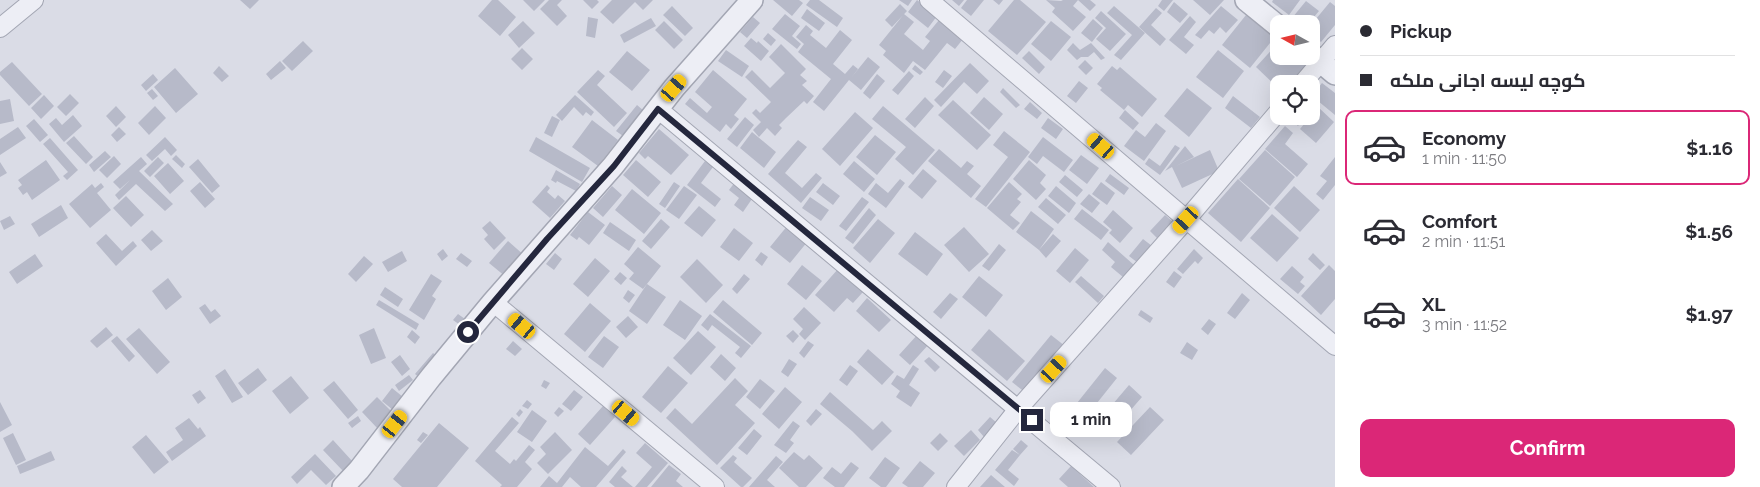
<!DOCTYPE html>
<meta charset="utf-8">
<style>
:root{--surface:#fff;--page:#f2f2f3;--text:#2b2b33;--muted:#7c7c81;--line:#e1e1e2;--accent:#db2777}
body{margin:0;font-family:Raleway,Cairo,sans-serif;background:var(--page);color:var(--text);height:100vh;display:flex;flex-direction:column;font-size:19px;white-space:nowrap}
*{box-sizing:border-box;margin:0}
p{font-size:16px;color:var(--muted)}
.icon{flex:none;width:28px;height:28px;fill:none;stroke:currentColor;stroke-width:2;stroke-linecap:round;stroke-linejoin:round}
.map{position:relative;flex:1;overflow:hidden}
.panel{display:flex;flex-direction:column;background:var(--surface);width:425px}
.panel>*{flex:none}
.top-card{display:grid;align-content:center;height:110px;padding:0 25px;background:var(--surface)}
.needle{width:32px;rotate:278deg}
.tools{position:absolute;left:1270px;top:15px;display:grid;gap:10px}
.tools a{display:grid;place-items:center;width:50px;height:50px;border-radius:10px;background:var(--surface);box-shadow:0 5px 20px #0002;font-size:25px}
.end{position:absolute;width:22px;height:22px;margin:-11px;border:6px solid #24273d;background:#fff;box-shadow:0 0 0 2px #fff}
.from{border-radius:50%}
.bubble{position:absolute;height:35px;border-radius:10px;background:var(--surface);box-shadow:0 5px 20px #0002;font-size:16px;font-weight:700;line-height:35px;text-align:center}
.car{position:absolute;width:15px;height:30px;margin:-15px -8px;border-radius:6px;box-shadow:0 0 4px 1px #0007;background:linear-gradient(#f5c518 24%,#345 0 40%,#f5c518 0 76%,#345 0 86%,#f5c518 0)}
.top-card b{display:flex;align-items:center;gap:18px;height:48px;font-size:19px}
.top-card b+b{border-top:1px solid var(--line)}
.top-card i{width:12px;height:12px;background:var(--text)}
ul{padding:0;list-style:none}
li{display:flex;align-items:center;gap:15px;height:75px;margin:0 10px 8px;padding:0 15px;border:2px solid transparent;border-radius:10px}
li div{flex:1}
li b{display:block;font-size:19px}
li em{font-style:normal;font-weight:700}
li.current{border-color:var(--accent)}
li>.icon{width:45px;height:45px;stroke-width:1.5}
.action{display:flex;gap:10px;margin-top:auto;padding:10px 25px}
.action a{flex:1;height:58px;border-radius:10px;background:var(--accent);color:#fff;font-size:20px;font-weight:700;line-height:58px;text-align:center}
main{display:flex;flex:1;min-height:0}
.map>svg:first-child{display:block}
.building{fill:#b7bac9}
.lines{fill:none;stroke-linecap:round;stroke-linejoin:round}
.minor-casing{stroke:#a3a6b3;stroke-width:20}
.tertiary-casing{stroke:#a3a6b3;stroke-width:24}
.minor{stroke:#edeef5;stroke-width:18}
.tertiary{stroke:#edeef5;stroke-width:21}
.route{stroke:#24273d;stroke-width:6}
</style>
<main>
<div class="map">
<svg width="1335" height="487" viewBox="0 0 1335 487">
<rect width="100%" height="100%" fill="#dadce6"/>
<path class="building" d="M240,0H259L250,9Z
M492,0H498L516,17L500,36L478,16Z
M523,0H545L534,11Z
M549,0H562L557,5L567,16L557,26L540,9Z
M583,0H597L599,2L592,9Z
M612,0H653L643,10L635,2L613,24L600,12Z
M773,0H799L803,3L792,16Z
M810,0H819L843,18L837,27L806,5Z
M899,0H912L908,6Z
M917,0L937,16L928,28L908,12Z
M952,0H964L959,6Z
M967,0H984L971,16L961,8Z
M993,0H1003L999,5Z
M1014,0H1020L1046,22L1017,55L988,31Z
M1046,0L1061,1L1063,0H1090L1096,5L1090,11L1078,0L1073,6L1086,17L1073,31L1052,12L1055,8Z
M1162,0H1173L1164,11L1158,6Z
M1193,0H1224L1210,15Z
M1273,0H1300L1289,15L1272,2Z
M1306,1L1319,11L1308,24H1299L1292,18Z
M1174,2L1188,14L1180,23L1167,12Z
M1330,2L1335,6V25L1321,42L1311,34V25Z
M900,4L907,11L892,27L885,20Z
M672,6L693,28L685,36L663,15Z
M1114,6L1145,33L1121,60L1114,55L1132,35L1107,13Z
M1221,6L1238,20L1226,33L1220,27L1214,34L1209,30L1201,39L1195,35Z
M1156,8L1162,13L1151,25L1166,39L1160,46L1139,27Z
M807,9L825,23L819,31L801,18Z
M1101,11L1126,34L1110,51L1096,39L1106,28L1095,18Z
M785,14L800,26L792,36L801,44L797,49L772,29Z
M904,14L914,22L904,34L923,50L930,41L925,37L939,20L963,39L955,49L947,43L925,70L913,61L904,73L883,55L886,51L879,45Z
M1246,15L1274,38L1250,68L1222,45Z
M1190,16L1196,22L1184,37L1194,45L1186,54L1169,40Z
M588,17L598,19L595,38L586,36Z
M753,17L760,23L747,38L740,32Z
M651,18L656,26L624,43L620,35Z
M1093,19L1103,28L1092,42L1081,33Z
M523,21L535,33L519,48L508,35Z
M664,21L683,40L674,49L655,30Z
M1051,21L1071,37L1051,61L1031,44Z
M806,25L813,31L810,35L826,48L840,30L852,40L833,64L845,74L853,65L858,69L851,78L868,57L880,67L861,90L849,80L824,111L813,102L831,79L798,52L804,44L796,37Z
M768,33L776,40L771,46L763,39Z
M751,38L757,43L758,41L769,51L761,61L744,46Z
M303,41L313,51L292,71L282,61Z
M1279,42V56H1303L1310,62L1289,84H1279V89L1256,67Z
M1073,43L1080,50L1091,43L1105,58L1101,60L1094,52L1088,57H1081L1077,60L1067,50Z
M781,44L806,69L800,75L807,81L802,85L814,96L807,104L804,101L786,118L779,125L782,128L775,136L767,128L759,137L753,130L761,122L752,113L756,109L760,113L771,102L745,77L752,70L770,88L785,73L769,57Z
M522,48L533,59L522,70L511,59Z
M726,50L749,66L742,77L718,61Z
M1218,50L1244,71L1223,98L1196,77Z
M627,51L650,70L632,91L609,72Z
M1029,51L1045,67L1039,74L1022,58Z
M1085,60L1093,68L1086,75L1078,67Z
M280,61L286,68L271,80L266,74Z
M12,62L42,94L29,106L0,75V72Z
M970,63L989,81L977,94L964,82L941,107L934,100Z
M915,65L923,72L920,75L912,69Z
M219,66L229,76L222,82L213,73Z
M1112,66L1117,70L1120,67L1157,99L1142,117L1128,105L1124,110L1100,90L1102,88L1097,84Z
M175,68L198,94L176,113L154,87Z
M598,70L605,76L597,85L627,113L614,127L577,92Z
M713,70L747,99L734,115L739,119L731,129L726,124L720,132L685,104L690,98L707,113L712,107L695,92Z
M944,70L952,76L943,88L935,82Z
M909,71L914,76L898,95L892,90Z
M153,74L158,80L146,91L141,85Z
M877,74L885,81L870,99L863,93Z
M1079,81L1088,88L1076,103L1067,96Z
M1322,83L1335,93V115L1312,96Z
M1003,88L1020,105L1016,108L1000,92Z
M1187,88L1212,108L1189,137L1164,116Z
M152,89L158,96L153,100L147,93Z
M70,94L79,103L66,116L57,107Z
M44,95L54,106L41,119L31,108Z
M575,95L594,112L591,116L586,112L583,116L574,107L562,121L556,115Z
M1233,96L1260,117L1251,128L1225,108Z
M925,97L934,106L915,128L905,119Z
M984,97L1003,114L989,130L970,113Z
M10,99L14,121L0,124V101Z
M953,100L991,135L977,150L938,115Z
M1030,102L1042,113L1037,119L1024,109Z
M637,105L644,111L623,136L616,131Z
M116,106L126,117L116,127L106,116Z
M155,106L166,118L149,135L138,123Z
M883,106L935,150L913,175L895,159L906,147L872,119Z
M1318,107L1334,122L1316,143L1300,129Z
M1125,110L1139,123L1133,130L1119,118Z
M855,112L873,128L840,166L822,149Z
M73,115L82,126L64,142L49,124L56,118L62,125Z
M552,116L560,120L552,137L544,133Z
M1293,116H1306L1298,126L1290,119Z
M745,117L754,125L737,147L727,139Z
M1048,118L1063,129L1056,139L1041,128Z
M34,119L48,135L40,142L26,126Z
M592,120L618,140L598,166L572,147Z
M1156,123L1166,131L1144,161L1124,146L1136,130L1145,137Z
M1285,126L1293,133L1285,144L1308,164L1297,177L1265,149Z
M18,127L26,138L0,155V139Z
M119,127L126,134L117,142L111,135Z
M659,129L689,155L671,175L648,156L645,159L639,153Z
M1004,131L1030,152L986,207L975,199L1008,157L993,145Z
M752,132L776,152L764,168L740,148Z
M875,135L896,152L877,175L856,157Z
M74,136L93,157L86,164L66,143Z
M165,137L177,150L171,156L165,149L152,161L146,155Z
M536,137L590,168L582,182L529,151Z
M1043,137L1073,160L1064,172L1043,156L1037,164L1028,157Z
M50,138L78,170L67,180L63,176L68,172L43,144Z
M798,140L807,147L785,173L802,188L816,173L822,178L801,203L768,174Z
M1175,145L1180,148L1160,175L1145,164L1149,158L1160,166Z
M1185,146L1194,157L1176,166L1210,150L1219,171L1182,188L1172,167L1165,171Z
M939,149L961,168L967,161L974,166L967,174L981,186L971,198L928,161Z
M1265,150L1295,177L1270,206L1239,179Z
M105,151L111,157L94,172L89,165Z
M176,155L185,164L182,168L172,159Z
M1081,155L1099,168L1087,184L1069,170Z
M114,156L121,164L107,178L99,170Z
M141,157L147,164L139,171L173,204L165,211L136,184L119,200L115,195L130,180L120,189L113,182Z
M158,157L164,163L150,177L144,171Z
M1335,157V185L1323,200L1316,194L1327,181L1320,176Z
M198,159L220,186L212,193L189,167Z
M46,160L60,180L32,200L27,192L23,195L18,188L22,185L18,180Z
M636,160L661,182L648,197L623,175Z
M1029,160L1046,175L1040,183L1046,189L1036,200L1013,179Z
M705,161L713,167L701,183L721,199L715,207L687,185Z
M854,161L875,179L864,192L843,174Z
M0,162L7,173L0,177Z
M168,163L184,181L170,194L154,176Z
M923,169L937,181L922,199L908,187Z
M556,170L580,184L576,191L557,181L556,183L551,180Z
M1110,174L1129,188L1124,195L1105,181Z
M1065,175L1083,190L1077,197L1059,182Z
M900,179L905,183L886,208L868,194L876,183L888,193Z
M1238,179L1270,208L1241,242L1208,213Z
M200,182L215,199L205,208L190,191Z
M674,182L680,186L665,208L659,204Z
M735,182L754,196L743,212L734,205L739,198L729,190Z
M1009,182L1022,194L1017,199L1021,202L1010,215L1020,223L1013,230L987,208Z
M1101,182L1115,193L1107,205L1092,194Z
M101,183L104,187L97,193L111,210L90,228L69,204L92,184L95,188Z
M823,183L840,196L833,205L816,192Z
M547,185L550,188L547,192L555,199L558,195L565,201L550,218L532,202Z
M612,186L622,195L603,217L593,208Z
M684,186L697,195L679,219L666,210Z
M1056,186L1076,203L1069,213L1048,196Z
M1294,186L1320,210L1300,232L1274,208Z
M632,189L661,213L644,234L615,210Z
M1089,194L1100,203L1092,213L1080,204Z
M126,196L144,215L131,227L113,208Z
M810,197L829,210L821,221L802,208Z
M862,197L869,202L846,231L839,226Z
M1046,198L1066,215L1058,224L1038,207Z
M61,205L68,218L39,237L31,224Z
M699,206L716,220L702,237L684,223Z
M869,208L876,215L853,244L845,238Z
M1082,209L1109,230L1101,240L1074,219Z
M1113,210L1133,228L1120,243L1109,233L1112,230L1103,222Z
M1031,211L1054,229L1039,250L1016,232Z
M588,212L605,225L589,245L579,237L577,240L570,235Z
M1272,214L1299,238L1277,262L1250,238Z
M1165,215L1172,221L1157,238L1150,231Z
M10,216L15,224L4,230L0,221Z
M661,219L670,227L651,249L642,241Z
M878,219L895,233L870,263L853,248Z
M490,221L506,238L494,250L484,239L488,235L482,228Z
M610,222L636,240L629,251L603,233Z
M788,225L808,241L790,263L770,247Z
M964,227L989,254L969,272L944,245Z
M734,228L753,243L739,261L720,247Z
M152,230L163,241L151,251L141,240Z
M915,232L943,254L927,276L898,254Z
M106,234L122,251L133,241L137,246L116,266L96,243Z
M1053,234L1061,241L1046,258L1039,250Z
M1143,239L1152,246L1138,263L1129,256Z
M508,241L525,256L506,277L489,263Z
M1108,242L1134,265L1123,277L1111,267L1115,262L1102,250Z
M999,244L1006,250L989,271L982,266Z
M638,247L661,266L643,289L629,279L634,273L624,264Z
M1075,248L1089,260L1070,283L1056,271Z
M443,249L448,256L442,261L437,254Z
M1194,249L1203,258L1198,264L1195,261L1183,274L1177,269Z
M402,251L407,261L388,272L382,262Z
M761,252L768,257L762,266L755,260Z
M461,253L472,261L467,267L456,259Z
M555,253L562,259L554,270L546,264Z
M1313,253L1325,265L1320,270L1308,259Z
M35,254L43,266L17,284L9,272Z
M364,256L373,264L356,282L348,274Z
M595,258L610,271L588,297L573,284Z
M697,259L723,285L706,303L680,277Z
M802,265L822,281L806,300L787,284Z
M1329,265L1335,271V299L1321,315L1301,296Z
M1292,266L1304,277L1300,282L1305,286L1298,294L1280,279Z
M838,269L863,292L853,303L847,298L834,312L815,295Z
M1174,271L1182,277L1174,288L1166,282Z
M620,272L627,278L621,285L614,279Z
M431,274L442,281L432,296L436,299L424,320L409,310Z
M744,274L750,279L737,294L732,289Z
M979,276L1003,295L986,317L962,297Z
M1081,276L1104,296L1098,303L1075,282Z
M168,278L182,297L166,310L152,291Z
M647,284L666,297L647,324L629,311Z
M385,287L403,299L398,307L380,295Z
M628,290L635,295L629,303L623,298Z
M950,293L958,299L941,319L933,312Z
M1242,293L1250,300L1235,319L1227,313Z
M867,298L891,320L879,332L856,311Z
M379,300L419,324L416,330L376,305Z
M680,300L702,316L685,340L663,325Z
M723,300L762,333L752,345L713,312Z
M590,303L611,321L585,352L564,334Z
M205,304L211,312L215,309L221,316L210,324L199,308Z
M804,307L821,323L805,340L799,334L803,329L793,319Z
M1141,310L1153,318L1150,323L1138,315Z
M458,314L465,319L460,325L453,320Z
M710,314L751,346L741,358L735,353L740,347L712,325L708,331L701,325Z
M628,316L638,327L626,338L616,327Z
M1209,319L1216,324L1208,335L1201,329Z
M106,327L113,335L97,348L90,341Z
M139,328L170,362L157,374L126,339Z
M374,328L386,358L371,364L359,335Z
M989,329L1025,361L1007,381L971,350Z
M412,330L420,337L415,344L407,337Z
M793,330L799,336L793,343L786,336Z
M698,331L716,347L691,375L673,358Z
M918,334L929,344L910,365L899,355Z
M1051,335L1065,346L1026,393L1012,382Z
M117,336L135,356L129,362L111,341Z
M604,336L619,347L603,368L588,357Z
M513,341L522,349L515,356L506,349Z
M808,341L814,345L804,358L799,353Z
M1187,342L1198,350L1192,360L1180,353Z
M868,349L894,372L882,385L857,362Z
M433,353L440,359L422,380L415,374Z
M721,354L736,368L725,381L710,367Z
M400,355L410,369L402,376L391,362Z
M929,357L940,367L935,372L924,361Z
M789,359L797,364L788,377L781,372Z
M850,365L858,371L847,386L839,380Z
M913,365L919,369L909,385L920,393L911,407L896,397L900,391L891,384L897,375L904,379Z
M668,366L688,383L661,413L642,397Z
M258,368L267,380L248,395L238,383Z
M1105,368L1117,378L1085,418L1073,408Z
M225,369L243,397L232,403L215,376Z
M409,375L413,380L399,391L395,385Z
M291,376L309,398L290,414L272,391Z
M735,378L748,391L735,405L755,423L717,465L666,418L675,408L692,424Z
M760,379L775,391L760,409L746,397Z
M544,380L550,383L546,389L541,386Z
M334,381L358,410L348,419L323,390Z
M1129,385L1142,397L1108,436L1095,425Z
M785,387L802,402L779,429L762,414Z
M392,388L403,397L393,410L382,401Z
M200,390L206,398L198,404L192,395Z
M574,390L583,397L571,411L562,404Z
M830,392L873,430L882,421L892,431L872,451L852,431L820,404Z
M377,397L394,414L378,429L362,412Z
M527,400L532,404L528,409L522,406Z
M0,402L12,425L0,432Z
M603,406L615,417L590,445L578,434Z
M559,407L564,411L558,417L554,413Z
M1150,407L1164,420L1131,455L1117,442Z
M520,409L523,412L519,417L516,414Z
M816,409L822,414L811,426L806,421Z
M532,410L547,421L532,442L517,432Z
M358,416L361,421L352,428L348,423Z
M512,417L519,423L495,451L510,464L514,459L516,461L529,445L535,450L525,462L532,469L517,487H500L502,485L475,461Z
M990,417L997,423L984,437L978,430Z
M189,418L198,429L200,427L206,436L172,461L166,452L183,440L175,428Z
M793,421L800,426L790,440L794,443L786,453L774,445Z
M439,423L469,448L437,487H402L393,479Z
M754,429L762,436L747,455L738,448Z
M971,430L980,440L964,456L954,446Z
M423,432L428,435L421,443L417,440Z
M555,432L572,450L548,474L537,463L546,454L540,447Z
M13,433L26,460L16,465L3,438Z
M940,433L948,441L938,451L930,443Z
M146,435L169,462L154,474L132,447Z
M333,440L353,462L343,471L323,450Z
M1021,440L1028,446L1020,455L1013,449Z
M645,443L668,463L647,487H635L652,467L636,453Z
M585,447L608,466L623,449L626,452L596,487H581L570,477L562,487H540L549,476L557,483Z
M1012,450L1020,455L1008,470L1019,479L1014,486L995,470Z
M51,451L55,460L20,474L17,466Z
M794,452L804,460L809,455L823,468L806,487H799L779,468Z
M315,454L336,476L326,485L311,470L297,484L291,477Z
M733,455L737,458L734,462L752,478L743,487H741L720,468Z
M776,456L783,462L767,480L775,487H749Z
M885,457L900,468L886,487H881L869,478Z
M920,461L935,473L923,487H908L902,483Z
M851,462L859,468L844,487H835L823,478L832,467L841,474Z
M669,465L681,474L676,481L683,487H651Z
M622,466L627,471L621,477L633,487H615L609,482Z
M1071,466L1094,487H1068L1059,479Z
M991,475L1005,487H980Z"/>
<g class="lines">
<defs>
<path id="minor" d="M929,0L1335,346
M0,28L34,0
M1302,84L1335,45
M658,109L1111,487
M493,302L715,487
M956,487L1018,409L1186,220L1279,111"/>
<path id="tertiary" d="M1246,0L1279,27
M1311,54L1335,74
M343,487L359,470L431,377L493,302L613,166L674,88L752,0"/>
</defs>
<use href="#minor" class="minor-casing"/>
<use href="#tertiary" class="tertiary-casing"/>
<use href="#minor" class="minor"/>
<use href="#tertiary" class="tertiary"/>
</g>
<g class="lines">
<path class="route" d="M468,332L547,239L614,166L658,109L1032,420"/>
</g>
</svg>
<div class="tools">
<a><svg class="needle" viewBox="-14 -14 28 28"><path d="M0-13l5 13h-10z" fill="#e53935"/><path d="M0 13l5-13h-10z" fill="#7c7c81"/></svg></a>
<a><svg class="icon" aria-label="locate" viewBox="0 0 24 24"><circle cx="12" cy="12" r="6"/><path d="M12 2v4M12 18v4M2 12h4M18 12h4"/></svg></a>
</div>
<i class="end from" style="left:468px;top:332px"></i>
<i class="end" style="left:1032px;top:420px"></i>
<div class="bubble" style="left:1050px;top:402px;width:82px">1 min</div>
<i class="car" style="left:674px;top:88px;rotate:41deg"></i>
<i class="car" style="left:1101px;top:146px;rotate:311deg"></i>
<i class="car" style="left:1186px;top:220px;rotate:222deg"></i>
<i class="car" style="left:522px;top:326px;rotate:310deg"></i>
<i class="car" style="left:1054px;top:369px;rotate:42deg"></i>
<i class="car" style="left:626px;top:413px;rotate:130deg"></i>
<i class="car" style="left:395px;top:424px;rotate:38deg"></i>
</div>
<section class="panel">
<div class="top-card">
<b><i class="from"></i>Pickup</b>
<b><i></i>کوچه لیسه اجانی ملکه</b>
</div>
<ul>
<li class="current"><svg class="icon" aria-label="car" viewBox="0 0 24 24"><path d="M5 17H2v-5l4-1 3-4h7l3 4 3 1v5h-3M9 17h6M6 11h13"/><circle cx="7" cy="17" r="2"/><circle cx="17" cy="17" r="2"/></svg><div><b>Economy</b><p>1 min · 11:50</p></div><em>$1.16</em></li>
<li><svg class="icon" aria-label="car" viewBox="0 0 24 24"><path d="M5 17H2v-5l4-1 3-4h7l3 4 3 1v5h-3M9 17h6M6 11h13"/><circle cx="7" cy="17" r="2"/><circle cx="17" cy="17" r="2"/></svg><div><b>Comfort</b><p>2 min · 11:51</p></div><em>$1.56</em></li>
<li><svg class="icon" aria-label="car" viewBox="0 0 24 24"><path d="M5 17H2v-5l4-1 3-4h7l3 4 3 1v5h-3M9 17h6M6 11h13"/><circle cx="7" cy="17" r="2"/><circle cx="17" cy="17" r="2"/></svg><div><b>XL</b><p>3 min · 11:52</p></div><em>$1.97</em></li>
</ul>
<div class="action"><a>Confirm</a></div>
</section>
</main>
